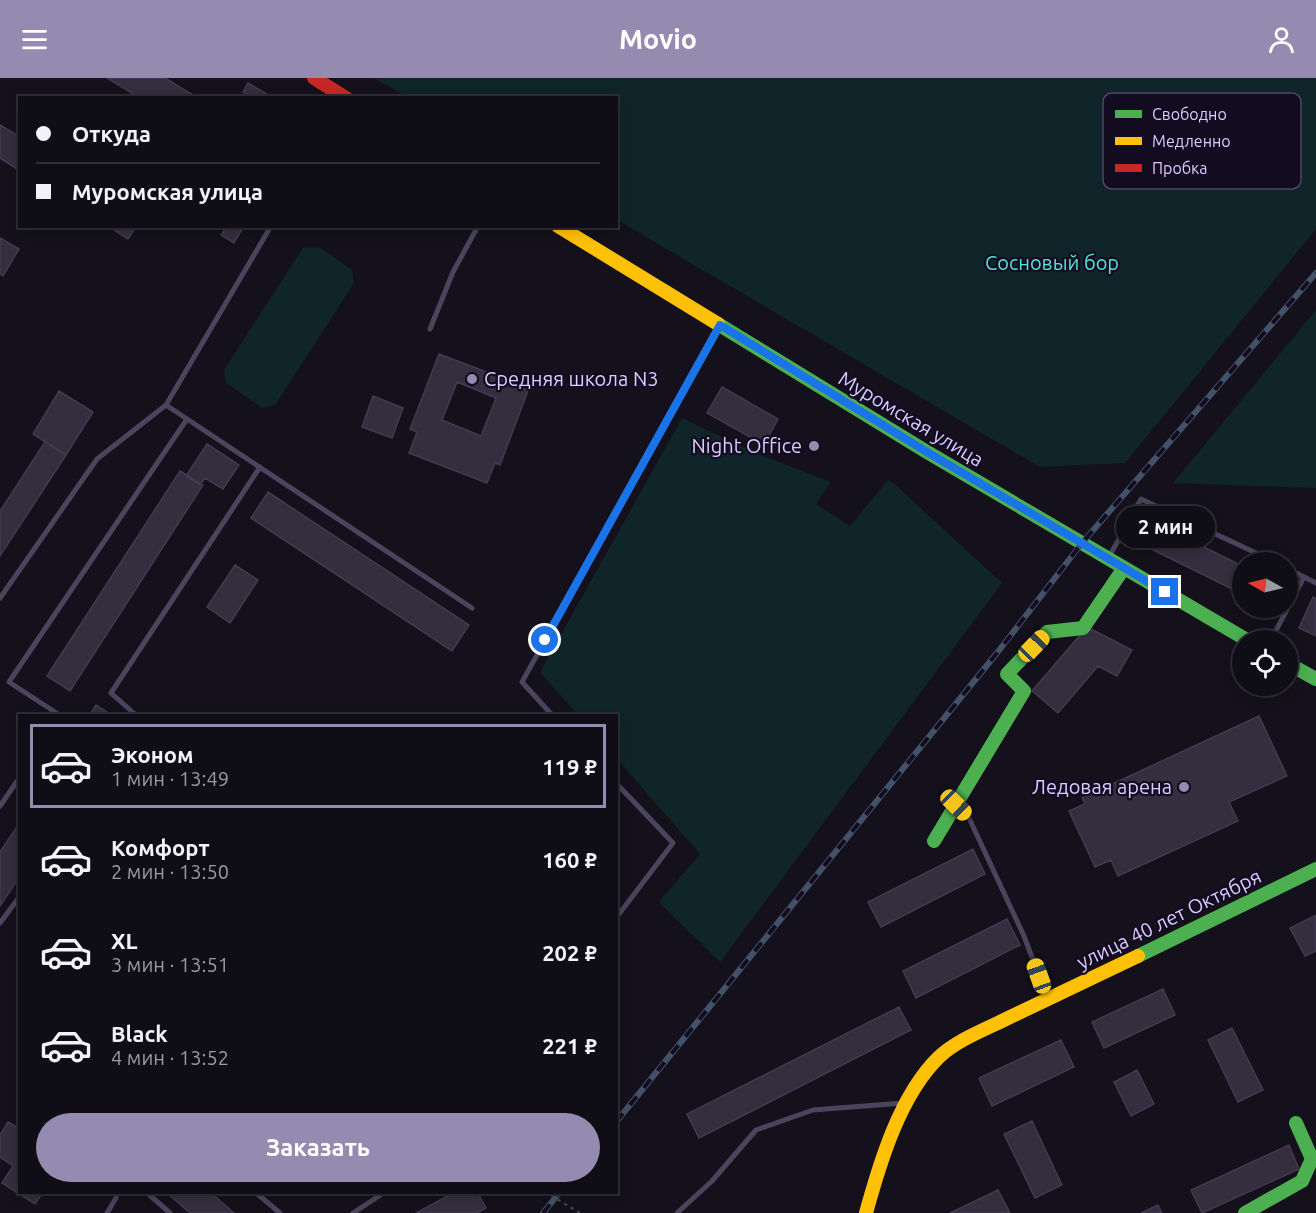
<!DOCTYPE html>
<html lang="ru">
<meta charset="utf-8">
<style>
:root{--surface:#0f0d15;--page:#1d1b22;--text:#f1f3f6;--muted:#9b9ca0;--line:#2f2d34;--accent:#958bb0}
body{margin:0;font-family:Ubuntu,sans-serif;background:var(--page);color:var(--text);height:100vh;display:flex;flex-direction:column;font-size:22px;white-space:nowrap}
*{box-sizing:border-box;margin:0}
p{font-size:20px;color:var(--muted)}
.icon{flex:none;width:33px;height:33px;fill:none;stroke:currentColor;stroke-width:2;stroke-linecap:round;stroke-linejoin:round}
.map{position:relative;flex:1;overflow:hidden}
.details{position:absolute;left:18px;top:636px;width:600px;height:480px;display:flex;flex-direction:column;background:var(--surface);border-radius:0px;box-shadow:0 3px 15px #0003,0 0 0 2px var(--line)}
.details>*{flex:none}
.hud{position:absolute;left:18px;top:18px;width:600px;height:132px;border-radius:0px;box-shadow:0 3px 15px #0003,0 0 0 2px var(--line);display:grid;align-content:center;height:132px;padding:0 18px;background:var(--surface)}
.needle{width:39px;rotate:278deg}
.controls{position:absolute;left:1232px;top:474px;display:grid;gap:12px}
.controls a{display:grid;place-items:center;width:66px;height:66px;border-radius:50%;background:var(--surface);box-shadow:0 3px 15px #0003,0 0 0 2px var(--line);font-size:30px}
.end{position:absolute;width:27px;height:27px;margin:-14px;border:8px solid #1a73e8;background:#fff;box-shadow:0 0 0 3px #fff}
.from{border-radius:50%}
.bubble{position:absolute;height:42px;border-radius:21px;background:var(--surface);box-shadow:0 3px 15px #0003,0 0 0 2px var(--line);font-size:20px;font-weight:600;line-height:42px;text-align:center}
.car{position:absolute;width:18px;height:36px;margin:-18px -9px;border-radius:8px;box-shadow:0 0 4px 2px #0007;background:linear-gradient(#f5c518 24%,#345 0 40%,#f5c518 0 76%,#345 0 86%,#f5c518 0)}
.hud b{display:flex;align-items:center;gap:21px;height:57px;font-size:22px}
.hud b+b{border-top:2px solid var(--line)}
.hud i{width:15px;height:15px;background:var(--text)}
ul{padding:10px 0 0;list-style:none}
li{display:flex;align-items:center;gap:18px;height:84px;margin:0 12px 9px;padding:0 6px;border:3px solid transparent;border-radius:0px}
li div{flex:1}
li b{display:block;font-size:22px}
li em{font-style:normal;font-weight:600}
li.current{border-color:var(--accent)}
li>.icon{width:54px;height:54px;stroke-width:1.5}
.cta{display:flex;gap:12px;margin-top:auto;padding:12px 18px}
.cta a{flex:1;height:69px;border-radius:36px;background:var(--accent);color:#fff;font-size:24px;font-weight:600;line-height:69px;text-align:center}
header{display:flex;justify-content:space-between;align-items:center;height:78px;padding:0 18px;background:var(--accent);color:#fff;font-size:27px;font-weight:600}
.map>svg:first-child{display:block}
.green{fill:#102529}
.building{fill:#342e3f;stroke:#423a51;stroke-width:1.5;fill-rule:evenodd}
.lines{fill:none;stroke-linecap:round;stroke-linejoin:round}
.path{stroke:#454e5e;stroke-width:2;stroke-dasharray:3 4.5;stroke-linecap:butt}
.lane{stroke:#4a455d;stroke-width:5}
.fast{stroke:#4caf50;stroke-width:14}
.slow{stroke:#ffc107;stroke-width:14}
.jam{stroke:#c62828;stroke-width:14}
.rail-casing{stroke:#435268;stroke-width:6}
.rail{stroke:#130c21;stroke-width:4;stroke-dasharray:11;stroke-linecap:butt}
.route{stroke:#1a73e8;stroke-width:8}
.poi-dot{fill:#958bb0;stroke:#130c21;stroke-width:2}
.labels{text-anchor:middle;stroke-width:4.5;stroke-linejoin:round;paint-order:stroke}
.park-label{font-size:20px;fill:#53e4d8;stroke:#130c21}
.poi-label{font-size:20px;fill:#daccff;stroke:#130c21;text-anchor:end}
.street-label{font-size:20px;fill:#daccff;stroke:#130c21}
.key{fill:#130c21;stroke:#4f4664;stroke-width:1.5}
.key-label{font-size:16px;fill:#daccff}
</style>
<header><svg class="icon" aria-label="menu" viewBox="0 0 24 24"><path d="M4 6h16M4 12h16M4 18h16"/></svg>Movio<svg class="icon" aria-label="person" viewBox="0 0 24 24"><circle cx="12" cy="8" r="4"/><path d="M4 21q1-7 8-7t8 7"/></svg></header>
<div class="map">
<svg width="1316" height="1135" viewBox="0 0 1316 1135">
<rect width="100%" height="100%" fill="#14111c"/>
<path class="green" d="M374,0H1316V151L1125,385L1040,389L617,142L616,20L407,19Z
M319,169L352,192L354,205L275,327L262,330L226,305L224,292L303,170Z
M1316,232V410L1173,405Z
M682,340L753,374L831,404L816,426L850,448L889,401L1002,505L720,884L659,824L700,776L617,681L616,638L578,637L540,594Z"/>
<path class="building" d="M107,0H165L198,20H140Z
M248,5L272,19L271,20H252L243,14Z
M0,47L20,59V93L0,80Z
M108,148H136L128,161Z
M227,148H244L234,165L221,157Z
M0,160L19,171L3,198L0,196Z
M439,276L529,310L500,387L495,385L487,405L409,375L417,354L410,351ZM457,304L496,320L481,358L442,342Z
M722,309L778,341L764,367L707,335Z
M59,313L93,334L66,377L33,356Z
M373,318L403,330L392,360L362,349Z
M45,364L66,377L0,478V433Z
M207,366L239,387L223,411L205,400L200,407L186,398Z
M180,393L203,407L70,613L47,598Z
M268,414L469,547L452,573L251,440Z
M1162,448L1242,488V516L1151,471Z
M235,487L258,502L230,545L207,529Z
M1313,519L1316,521V558L1299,550Z
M1087,549L1132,572L1117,598L1098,588L1058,635L1032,613Z
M96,627L113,638H89Z
M1259,638L1287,698L1229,724L1238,743L1118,798L1111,782L1095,789L1069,733L1085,726L1082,720Z
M20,744V798L0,828V774Z
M973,771L985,796L881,849L868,824Z
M1316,837V873L1305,878L1290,850Z
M1007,841L1020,867L916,920L903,893Z
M1163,911L1175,937L1104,970L1092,944Z
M899,929L911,952L699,1060L687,1036Z
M1232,950L1263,1012L1238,1024L1208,962Z
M1061,962L1074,989L992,1028L979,1000Z
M1137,992L1154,1026L1131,1038L1114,1004Z
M1032,1043L1062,1107L1035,1120L1004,1056Z
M8,1044L20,1051V1114H43L35,1126L2,1105L13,1088L0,1079V1057Z
M1289,1067L1299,1091L1202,1135L1191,1112Z
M998,1112L1010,1135H950Z
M166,1114H210L234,1135H190Z
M455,1114H477L486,1130L477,1135H416Z
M1158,1127L1162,1135H1141Z"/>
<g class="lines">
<path class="path" d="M545,1114L580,1135"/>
<path class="lane" d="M271,148L166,327L472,530
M430,251L453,194L478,148
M1109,479L1141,421L1275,484
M1304,499L1316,505
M0,520L97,381L166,327
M1271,562L1304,499L1287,490
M61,638L9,604L187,341
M137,638L111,615L260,389
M553,638L522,604L719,249
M616,705L673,765L616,840
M0,728L20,699
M957,728L969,740L1024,858L1039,898
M0,845L20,818
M146,1114L170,1135
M255,1114L280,1135
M107,1135L116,1120V1114
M353,1135L385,1114
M677,1135L712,1103L756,1052L813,1032L903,1025"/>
<path class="fast" d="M718,246L927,374L1247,562
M1287,585L1316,601
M934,763L1024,613L1007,596L1047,554L1083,550L1124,490
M1138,878L1316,791
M1245,1135L1302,1103L1312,1081L1296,1045"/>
<path class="slow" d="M558,148L718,246
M866,1135C880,1084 900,1017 939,979C957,962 984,952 1006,941C1050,920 1094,899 1138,878"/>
<path class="jam" d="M314,0L346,20"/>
<defs>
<path id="rail" d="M616,1044L997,575L1082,465L1316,195
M543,1135L560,1114"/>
</defs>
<use href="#rail" class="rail-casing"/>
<use href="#rail" class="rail"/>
</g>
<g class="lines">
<path class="route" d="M545,562L720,247L927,374L1165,514"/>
</g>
<g class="poi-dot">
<circle cx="472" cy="301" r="6"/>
<circle cx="814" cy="368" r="6"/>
<circle cx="1184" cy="709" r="6"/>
</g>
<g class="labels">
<g class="park-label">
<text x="1052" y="192">Сосновый бор</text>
</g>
<g class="poi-label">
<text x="484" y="308" text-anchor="start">Средняя школа N3</text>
<text x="802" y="375">Night Office</text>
<text x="1172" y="716">Ледовая арена</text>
</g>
<g class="street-label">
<text transform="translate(911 341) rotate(31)" y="7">Муромская улица</text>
<text transform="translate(1169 841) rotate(-26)" y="7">улица 40 лет Октября</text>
</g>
</g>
<rect x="1103" y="15" width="198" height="96" rx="9" class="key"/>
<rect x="1115" y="32" width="27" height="8" fill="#4caf50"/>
<rect x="1115" y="59" width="27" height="8" fill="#ffc107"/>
<rect x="1115" y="86" width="27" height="8" fill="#c62828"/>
<g class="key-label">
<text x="1152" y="42">Свободно</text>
<text x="1152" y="69">Медленно</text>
<text x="1152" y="96">Пробка</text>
</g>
</svg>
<div class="controls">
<a><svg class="needle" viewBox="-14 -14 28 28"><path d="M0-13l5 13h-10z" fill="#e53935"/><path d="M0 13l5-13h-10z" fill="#9b9ca0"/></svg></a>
<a><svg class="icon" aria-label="locate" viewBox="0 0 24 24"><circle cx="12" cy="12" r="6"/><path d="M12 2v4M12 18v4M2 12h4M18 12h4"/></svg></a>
</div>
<i class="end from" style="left:545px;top:562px"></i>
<i class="end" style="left:1165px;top:514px"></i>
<div class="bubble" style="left:1116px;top:428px;width:99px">2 мин</div>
<i class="car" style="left:1034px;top:568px;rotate:44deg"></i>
<i class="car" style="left:956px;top:727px;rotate:134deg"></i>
<i class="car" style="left:1039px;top:898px;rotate:340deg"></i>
<div class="hud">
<b><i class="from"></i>Откуда</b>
<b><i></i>Муромская улица</b>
</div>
<section class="details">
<ul>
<li class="current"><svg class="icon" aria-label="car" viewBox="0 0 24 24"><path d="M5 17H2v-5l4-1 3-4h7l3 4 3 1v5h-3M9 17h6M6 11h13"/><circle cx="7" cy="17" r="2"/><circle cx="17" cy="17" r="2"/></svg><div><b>Эконом</b><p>1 мин · 13:49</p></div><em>119 ₽</em></li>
<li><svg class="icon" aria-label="car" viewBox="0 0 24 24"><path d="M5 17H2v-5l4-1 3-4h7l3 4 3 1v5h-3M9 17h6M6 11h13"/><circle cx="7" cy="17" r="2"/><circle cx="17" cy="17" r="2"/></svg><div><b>Комфорт</b><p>2 мин · 13:50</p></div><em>160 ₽</em></li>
<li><svg class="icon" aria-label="car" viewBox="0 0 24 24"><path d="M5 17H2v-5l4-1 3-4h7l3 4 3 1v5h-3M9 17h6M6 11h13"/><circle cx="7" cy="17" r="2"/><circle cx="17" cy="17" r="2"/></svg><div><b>XL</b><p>3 мин · 13:51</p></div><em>202 ₽</em></li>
<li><svg class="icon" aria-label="car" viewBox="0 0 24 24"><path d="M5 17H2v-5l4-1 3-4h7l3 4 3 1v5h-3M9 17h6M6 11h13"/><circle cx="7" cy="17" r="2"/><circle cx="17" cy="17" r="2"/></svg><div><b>Black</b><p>4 мин · 13:52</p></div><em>221 ₽</em></li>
</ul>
<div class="cta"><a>Заказать</a></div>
</section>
</div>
